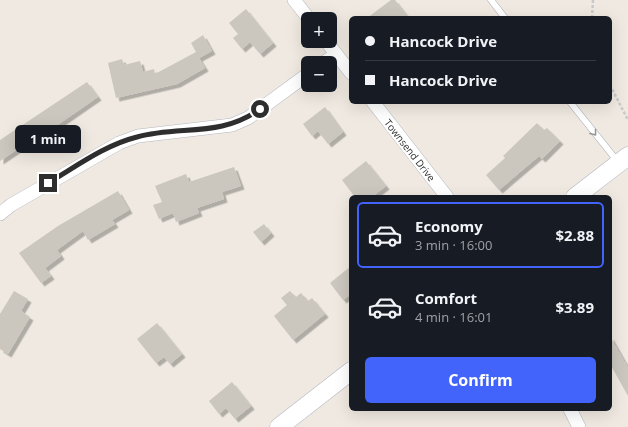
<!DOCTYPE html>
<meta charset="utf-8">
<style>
:root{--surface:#171b24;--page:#20242c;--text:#f1f3f6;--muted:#9ea1a6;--line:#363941;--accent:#4264fb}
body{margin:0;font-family:"Open Sans",sans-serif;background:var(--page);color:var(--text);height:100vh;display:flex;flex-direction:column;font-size:15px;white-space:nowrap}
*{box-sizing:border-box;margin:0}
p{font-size:13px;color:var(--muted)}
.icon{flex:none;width:22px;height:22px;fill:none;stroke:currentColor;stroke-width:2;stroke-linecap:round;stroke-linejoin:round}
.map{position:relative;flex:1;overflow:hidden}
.sheet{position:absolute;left:349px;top:195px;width:263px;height:216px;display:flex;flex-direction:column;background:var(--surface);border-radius:6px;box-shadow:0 4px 16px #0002}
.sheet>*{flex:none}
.guide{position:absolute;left:349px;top:16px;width:263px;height:88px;border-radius:6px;box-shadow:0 4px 16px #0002;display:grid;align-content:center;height:88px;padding:0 16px;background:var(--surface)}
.controls{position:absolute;left:301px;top:12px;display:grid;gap:8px}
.controls a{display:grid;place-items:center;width:36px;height:36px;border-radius:6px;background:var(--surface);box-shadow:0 4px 16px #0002;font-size:20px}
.end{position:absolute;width:18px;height:18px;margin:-9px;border:5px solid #2e2e2e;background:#fff;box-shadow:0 0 0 2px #fff}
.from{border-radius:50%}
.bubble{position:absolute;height:28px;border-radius:6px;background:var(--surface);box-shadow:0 4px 16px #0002;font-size:13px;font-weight:700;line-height:28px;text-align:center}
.guide b{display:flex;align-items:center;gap:14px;height:38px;font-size:15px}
.guide b+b{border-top:1px solid var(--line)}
.guide i{width:10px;height:10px;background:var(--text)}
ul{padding:7px 0 0;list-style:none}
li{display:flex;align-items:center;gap:12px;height:66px;margin:0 8px 6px;padding:0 8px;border:2px solid transparent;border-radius:6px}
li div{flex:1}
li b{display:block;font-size:15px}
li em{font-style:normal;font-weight:700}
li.on{border-color:var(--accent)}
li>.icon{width:36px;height:36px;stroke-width:1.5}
.button{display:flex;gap:8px;margin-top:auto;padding:8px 16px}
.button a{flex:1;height:46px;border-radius:6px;background:var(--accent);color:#fff;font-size:16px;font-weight:700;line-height:46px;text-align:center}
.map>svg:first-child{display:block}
.building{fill:#cbc7bf;filter:url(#shadow)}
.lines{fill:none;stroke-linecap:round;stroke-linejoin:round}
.service-casing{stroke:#b4b7c1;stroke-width:7}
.minor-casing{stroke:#b4b7c1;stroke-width:14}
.secondary-casing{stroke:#b4b7c1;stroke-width:19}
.path{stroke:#c9c9c9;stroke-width:2.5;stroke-dasharray:3 2;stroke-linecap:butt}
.service{stroke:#fff;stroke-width:6}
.minor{stroke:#fff;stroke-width:13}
.secondary{stroke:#fff;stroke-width:18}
.oneway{stroke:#969696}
.route{stroke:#2e2e2e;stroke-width:5}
.labels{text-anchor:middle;stroke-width:4;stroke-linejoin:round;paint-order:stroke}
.street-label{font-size:10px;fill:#2e2e2e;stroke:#fff}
</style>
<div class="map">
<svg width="628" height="427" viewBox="0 0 628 427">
<defs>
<filter id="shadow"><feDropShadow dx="3.5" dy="3.5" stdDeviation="0" flood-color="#0004"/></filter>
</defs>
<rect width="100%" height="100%" fill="#efe9e1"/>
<path class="building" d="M391,0H395L409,18H367Z
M246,9L273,43L260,54L250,42L242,49L233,38L238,34L229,23Z
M203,35L212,51L199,58L205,68L177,84L116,98L108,63L122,59L124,65L140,61L143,72L154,69L155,74L196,52L191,43Z
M87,82L98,97L56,126L55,124L0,161V140Z
M325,107L343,132L328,144L318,131L312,136L303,124Z
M537,123L544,130L547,128L560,141L542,159L539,156L499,190L486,175L505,158L503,156Z
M366,161L386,186L372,197H355L342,180Z
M234,167L241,186L222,192L224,199L197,208L199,213L176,222L173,213L159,219L153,205L162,202L155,186L186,174L189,182Z
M118,191L129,210L112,220L115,224L88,240L83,231L57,250L61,256L45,268L51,276L41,283L19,253L58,226Z
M264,224L271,233L261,242L253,232Z
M351,266V294L343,300L330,283Z
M14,291L28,299L21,311L30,317L8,354L0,349V314Z
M290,291L296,297L301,293L308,301L312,298L325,314L293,340L274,316L287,305L281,298Z
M157,323L182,354L170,364L164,357L156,363L137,339Z
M610,336L628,368V396L610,364Z
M232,382L251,406L235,419L226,408L219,414L209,401Z"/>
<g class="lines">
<defs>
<path id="service" d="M491,0L505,18
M570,102L618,162"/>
<path id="minor" d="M294,0L309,19
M326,41L351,73
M323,63L336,54
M373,102L447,197
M0,214L11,205L119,143L138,136L232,125L248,118L308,74
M570,409L579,427"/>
<path id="secondary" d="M575,197L628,156
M279,427L351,371"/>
</defs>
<use href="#service" class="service-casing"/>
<use href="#minor" class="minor-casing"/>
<use href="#secondary" class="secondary-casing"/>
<path class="path" d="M592,18L593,0
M610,85L628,120"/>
<use href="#service" class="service"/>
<use href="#minor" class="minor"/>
<use href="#secondary" class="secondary"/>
</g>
<defs><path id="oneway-chevron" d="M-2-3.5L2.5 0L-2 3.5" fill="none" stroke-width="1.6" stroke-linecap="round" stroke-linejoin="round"/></defs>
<use class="oneway" href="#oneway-chevron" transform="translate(594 133) rotate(52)"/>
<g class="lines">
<path class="route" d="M48,183C77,166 105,145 137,137C180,125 220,138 260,109"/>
</g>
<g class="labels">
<g class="street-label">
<text transform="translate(410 150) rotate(52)" y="4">Townsend Drive</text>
</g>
</g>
</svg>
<div class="controls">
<a>+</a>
<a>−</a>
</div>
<i class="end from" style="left:260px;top:109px"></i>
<i class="end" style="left:48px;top:183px"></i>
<div class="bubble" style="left:15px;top:125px;width:66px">1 min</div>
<div class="guide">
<b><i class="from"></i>Hancock Drive</b>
<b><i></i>Hancock Drive</b>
</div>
<section class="sheet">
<ul>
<li class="on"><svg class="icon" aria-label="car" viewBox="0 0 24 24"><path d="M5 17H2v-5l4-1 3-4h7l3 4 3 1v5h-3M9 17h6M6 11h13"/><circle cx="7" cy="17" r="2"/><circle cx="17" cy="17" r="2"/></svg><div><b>Economy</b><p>3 min · 16:00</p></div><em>$2.88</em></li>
<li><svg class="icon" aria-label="car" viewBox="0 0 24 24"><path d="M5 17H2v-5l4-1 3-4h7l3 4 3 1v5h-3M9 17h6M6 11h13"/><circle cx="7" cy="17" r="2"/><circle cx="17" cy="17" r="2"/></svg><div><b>Comfort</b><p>4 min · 16:01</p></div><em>$3.89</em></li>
</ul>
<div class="button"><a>Confirm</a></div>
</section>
</div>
